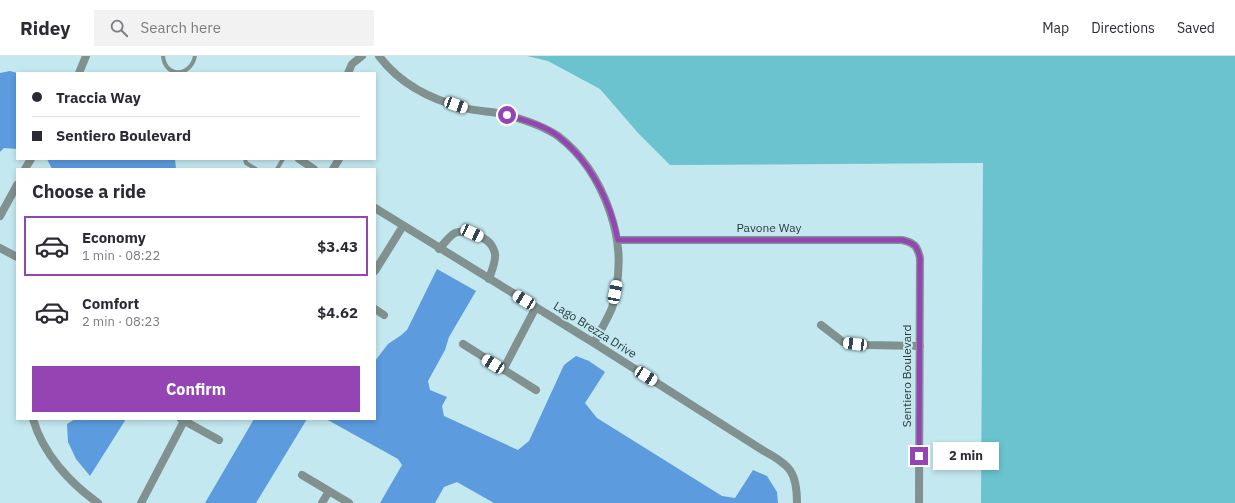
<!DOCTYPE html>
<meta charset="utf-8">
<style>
:root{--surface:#fff;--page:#f2f2f3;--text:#2b2b33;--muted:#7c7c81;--line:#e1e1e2;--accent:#9444b3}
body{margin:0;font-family:"IBM Plex Sans",sans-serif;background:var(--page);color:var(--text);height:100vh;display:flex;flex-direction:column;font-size:15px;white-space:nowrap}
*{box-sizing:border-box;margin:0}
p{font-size:13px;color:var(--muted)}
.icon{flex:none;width:22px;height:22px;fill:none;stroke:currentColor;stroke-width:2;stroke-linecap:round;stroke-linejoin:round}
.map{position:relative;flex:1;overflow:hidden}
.sheet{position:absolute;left:16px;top:112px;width:360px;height:252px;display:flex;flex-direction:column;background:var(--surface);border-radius:0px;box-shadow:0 2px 6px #0003}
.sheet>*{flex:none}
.banner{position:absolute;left:16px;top:16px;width:360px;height:88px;border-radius:0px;box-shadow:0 2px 6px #0003;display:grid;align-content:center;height:88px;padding:0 16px;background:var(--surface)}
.end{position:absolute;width:18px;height:18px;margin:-9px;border:5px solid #9444b3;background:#fff;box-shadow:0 0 0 2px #fff}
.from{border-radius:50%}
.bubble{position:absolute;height:28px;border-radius:0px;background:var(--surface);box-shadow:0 2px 6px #0003;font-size:13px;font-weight:700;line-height:28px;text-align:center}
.car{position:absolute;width:12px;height:24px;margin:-12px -6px;border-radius:5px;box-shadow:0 0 3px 1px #0007;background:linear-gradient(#fff 24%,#345 0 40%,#fff 0 76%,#345 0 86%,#fff 0)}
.banner b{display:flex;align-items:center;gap:14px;height:38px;font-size:15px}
.banner b+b{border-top:1px solid var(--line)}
.banner i{width:10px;height:10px;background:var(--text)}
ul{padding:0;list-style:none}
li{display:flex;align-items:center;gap:12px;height:60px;margin:0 8px 6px;padding:0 8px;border:2px solid transparent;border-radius:0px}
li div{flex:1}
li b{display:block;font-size:15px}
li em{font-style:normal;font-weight:700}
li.on{border-color:var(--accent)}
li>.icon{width:36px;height:36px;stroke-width:1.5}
h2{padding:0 16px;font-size:18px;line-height:48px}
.action{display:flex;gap:8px;margin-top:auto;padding:8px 16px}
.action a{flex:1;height:46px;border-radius:0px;background:var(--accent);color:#fff;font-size:16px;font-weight:700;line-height:46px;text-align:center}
header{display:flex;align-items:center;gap:24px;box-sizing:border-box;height:56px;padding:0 20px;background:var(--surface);border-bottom:1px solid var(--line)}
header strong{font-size:19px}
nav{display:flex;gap:22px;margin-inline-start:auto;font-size:14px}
.search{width:280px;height:36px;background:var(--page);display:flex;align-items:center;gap:10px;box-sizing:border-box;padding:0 14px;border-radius:0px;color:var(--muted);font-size:15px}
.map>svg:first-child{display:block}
.green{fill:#6bc3d0}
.water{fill:#5b9bde}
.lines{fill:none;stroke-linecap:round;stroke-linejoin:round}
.service{stroke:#81918f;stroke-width:4}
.minor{stroke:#81918f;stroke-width:8}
.tertiary{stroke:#81918f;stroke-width:8}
.route{stroke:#9444b3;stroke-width:5}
.labels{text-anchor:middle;stroke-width:4;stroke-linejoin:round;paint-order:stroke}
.street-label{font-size:12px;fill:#2b393c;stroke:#c3e8ef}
</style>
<header>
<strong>Ridey</strong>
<div class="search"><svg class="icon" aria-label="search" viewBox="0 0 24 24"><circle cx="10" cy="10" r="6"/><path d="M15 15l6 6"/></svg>Search here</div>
<nav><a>Map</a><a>Directions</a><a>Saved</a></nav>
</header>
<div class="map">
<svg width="1235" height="447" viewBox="0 0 1235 447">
<rect width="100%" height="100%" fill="#c3e8ef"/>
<path class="green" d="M527,0H1235V447H981L983,107L670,109L639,78L600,33L548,5Z"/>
<path class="water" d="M10,15L17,17V93L4,92L0,96V17Z
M47,103H175L176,113H52Z
M437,213L476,235L449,281L445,294L428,325L430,334L447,341L442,350L444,360L518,394L529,385L564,309L576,300L589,305L605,316L585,347L597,362L722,440L735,442L753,414L767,420L777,436L778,447H494L457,426L444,431L435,447H380L402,409L398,403L326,363H375V305L388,288L400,280L407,274Z
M75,363H126L90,420L76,403L68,386L67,368Z
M254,363H307L256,447H205Z"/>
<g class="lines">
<path class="service" d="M163,0C165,22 191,21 195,0
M245,103L246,107L256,113
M277,113L283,103"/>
<path class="minor" d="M379,0C400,28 432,44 465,52C479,56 494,55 507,59C522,63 545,71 558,80C583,99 600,127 610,156C619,183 621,206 616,234C615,239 614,246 612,252C607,264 600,275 594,287
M79,17L86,0
M348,17L352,8L362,0
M299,103L314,113
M25,113L31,103
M333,113L339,103
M375,152L594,287L764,395C790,409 797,416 797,447
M0,160L17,129
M617,184H902C914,187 917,189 920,202L919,447
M439,193C444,188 449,180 455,177C464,173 487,181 492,190C493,192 495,196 495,198C496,206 491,216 489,223
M375,215L403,170
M375,253L384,259
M821,269L843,286L867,289L920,290
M463,288L536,334
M503,314L536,251
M33,363C43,398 70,427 98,447
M181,363L219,384
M302,419L349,447
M141,447L184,365
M322,447L329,435"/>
<path class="tertiary" d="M0,192L17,201"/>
</g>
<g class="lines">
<path class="route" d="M507,59C523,64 544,69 558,80C590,105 610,144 618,184H902C914,187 917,189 920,202L919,400"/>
</g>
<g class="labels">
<g class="street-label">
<text x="769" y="176">Pavone Way</text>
<text transform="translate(595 274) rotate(32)" y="4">Lago Brezza Drive</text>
<text transform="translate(907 320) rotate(-90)" y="4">Sentiero Boulevard</text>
</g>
</g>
</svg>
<i class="end from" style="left:507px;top:59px"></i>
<i class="end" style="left:919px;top:400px"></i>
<div class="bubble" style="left:933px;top:386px;width:66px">2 min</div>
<i class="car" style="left:456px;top:49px;rotate:110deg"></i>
<i class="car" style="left:472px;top:177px;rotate:115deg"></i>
<i class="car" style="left:615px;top:236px;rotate:11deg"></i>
<i class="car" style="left:524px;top:244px;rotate:301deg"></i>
<i class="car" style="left:855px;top:288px;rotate:277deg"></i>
<i class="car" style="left:493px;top:308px;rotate:302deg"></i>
<i class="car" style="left:646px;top:320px;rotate:123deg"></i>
<div class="banner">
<b><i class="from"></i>Traccia Way</b>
<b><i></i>Sentiero Boulevard</b>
</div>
<section class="sheet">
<h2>Choose a ride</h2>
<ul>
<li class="on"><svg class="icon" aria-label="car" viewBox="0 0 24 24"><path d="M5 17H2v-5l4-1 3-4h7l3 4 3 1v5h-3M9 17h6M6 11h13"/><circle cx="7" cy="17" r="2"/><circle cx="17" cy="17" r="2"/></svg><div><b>Economy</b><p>1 min · 08:22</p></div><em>$3.43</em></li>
<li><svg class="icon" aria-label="car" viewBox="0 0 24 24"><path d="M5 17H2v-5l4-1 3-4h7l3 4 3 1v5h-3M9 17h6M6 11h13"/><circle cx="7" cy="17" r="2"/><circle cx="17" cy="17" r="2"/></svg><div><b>Comfort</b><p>2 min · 08:23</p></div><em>$4.62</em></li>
</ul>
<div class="action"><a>Confirm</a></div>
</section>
</div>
